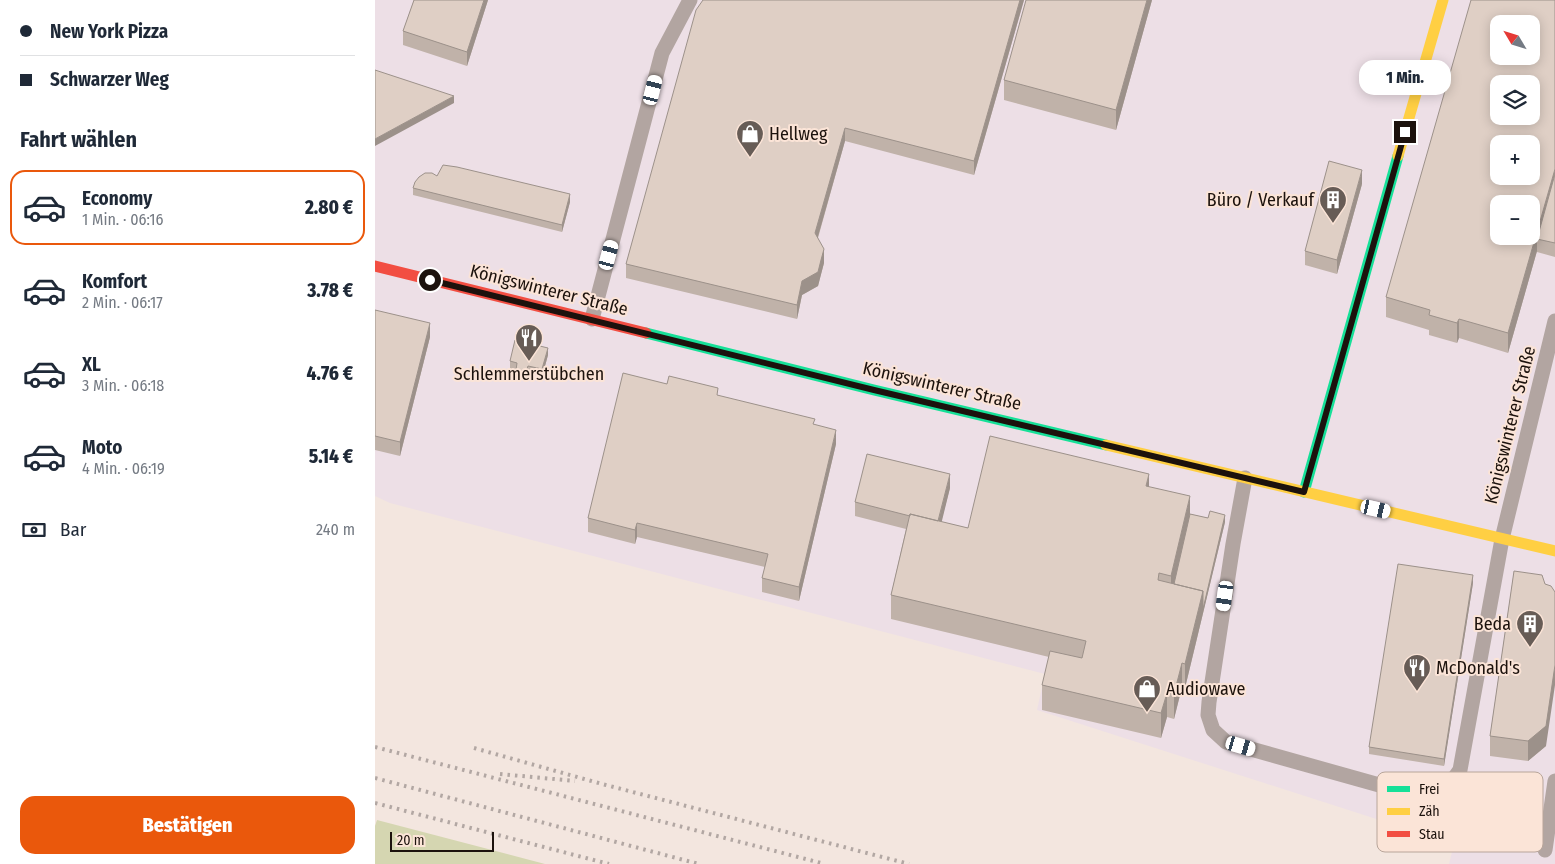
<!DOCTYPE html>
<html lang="de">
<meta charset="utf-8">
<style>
:root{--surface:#fff;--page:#f2f2f3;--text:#1f2937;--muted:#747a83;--line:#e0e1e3;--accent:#ea580c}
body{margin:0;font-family:"Fira Sans Condensed",sans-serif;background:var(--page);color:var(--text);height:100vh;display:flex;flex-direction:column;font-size:19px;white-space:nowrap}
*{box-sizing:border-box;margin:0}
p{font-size:16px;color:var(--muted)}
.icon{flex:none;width:28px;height:28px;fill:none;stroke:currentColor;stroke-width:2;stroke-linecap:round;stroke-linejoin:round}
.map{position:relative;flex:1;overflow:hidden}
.drawer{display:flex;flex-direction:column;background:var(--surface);width:375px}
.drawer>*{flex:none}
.hud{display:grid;align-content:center;height:110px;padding:0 20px;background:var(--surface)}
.needle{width:32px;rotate:308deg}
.fabs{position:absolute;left:1115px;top:15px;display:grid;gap:10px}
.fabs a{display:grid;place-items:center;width:50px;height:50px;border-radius:10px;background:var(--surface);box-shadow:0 2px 12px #0003;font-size:25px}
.scale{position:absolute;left:15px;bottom:12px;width:104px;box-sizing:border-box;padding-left:5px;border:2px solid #1c120d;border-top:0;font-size:14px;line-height:18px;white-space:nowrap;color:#1c120d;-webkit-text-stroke:4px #fbe4d7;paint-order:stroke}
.end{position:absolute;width:22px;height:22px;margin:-11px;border:6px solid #1c120d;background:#fff;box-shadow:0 0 0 2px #fff}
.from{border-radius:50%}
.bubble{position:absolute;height:35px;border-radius:15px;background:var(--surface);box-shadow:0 2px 12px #0003;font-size:16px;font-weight:800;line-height:35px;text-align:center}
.car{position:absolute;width:15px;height:30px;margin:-15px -8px;border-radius:6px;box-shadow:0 0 4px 1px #0007;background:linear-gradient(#fff 24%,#345 0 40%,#fff 0 76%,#345 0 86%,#fff 0)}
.hud b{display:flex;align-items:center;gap:18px;height:48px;font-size:19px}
.hud b+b{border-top:1px solid var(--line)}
.hud i{width:12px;height:12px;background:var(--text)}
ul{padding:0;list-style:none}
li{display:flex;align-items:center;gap:15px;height:75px;margin:0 10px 8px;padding:0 10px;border:2px solid transparent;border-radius:15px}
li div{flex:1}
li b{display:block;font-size:19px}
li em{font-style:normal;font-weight:800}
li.on{border-color:var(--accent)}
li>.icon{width:45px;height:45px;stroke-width:1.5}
h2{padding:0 20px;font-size:22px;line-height:60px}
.pay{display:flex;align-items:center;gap:12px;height:55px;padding:0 20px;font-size:19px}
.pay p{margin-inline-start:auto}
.primary-button{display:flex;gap:10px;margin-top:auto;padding:10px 20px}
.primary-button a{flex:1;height:58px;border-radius:15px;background:var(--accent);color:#fff;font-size:20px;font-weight:800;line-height:58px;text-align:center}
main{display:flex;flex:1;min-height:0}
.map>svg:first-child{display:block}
.commercial{fill:#eddfe6;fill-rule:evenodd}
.green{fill:#d5d6b1}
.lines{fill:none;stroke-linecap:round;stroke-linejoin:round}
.lane{stroke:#b2a5a1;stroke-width:15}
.fast{stroke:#16e098;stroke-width:11}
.slow{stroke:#ffcf43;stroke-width:11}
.jam{stroke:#f24e42;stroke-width:11}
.rail{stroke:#b2a7a3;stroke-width:4;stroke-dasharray:2.5 5;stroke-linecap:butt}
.wall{fill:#c0b2a9}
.shaded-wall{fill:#9c918a}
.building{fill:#dfcfc5;stroke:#9c918a;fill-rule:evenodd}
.route{stroke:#1c120d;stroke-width:6}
.labels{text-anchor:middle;stroke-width:4;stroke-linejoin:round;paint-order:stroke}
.poi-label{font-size:18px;fill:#1c120d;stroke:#fbe4d7;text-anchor:start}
.street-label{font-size:18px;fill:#1c120d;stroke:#fbe4d7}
.key{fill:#fbe4d7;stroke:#b8a59a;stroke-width:1}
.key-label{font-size:14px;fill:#1c120d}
</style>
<main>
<section class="drawer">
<div class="hud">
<b><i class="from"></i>New York Pizza</b>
<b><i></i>Schwarzer Weg</b>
</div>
<h2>Fahrt wählen</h2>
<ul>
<li class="on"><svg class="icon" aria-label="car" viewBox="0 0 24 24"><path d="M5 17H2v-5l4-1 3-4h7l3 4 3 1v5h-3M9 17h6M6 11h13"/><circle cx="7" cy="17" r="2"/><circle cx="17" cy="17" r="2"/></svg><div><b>Economy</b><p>1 Min. · 06:16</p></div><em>2.80 €</em></li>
<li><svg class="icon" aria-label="car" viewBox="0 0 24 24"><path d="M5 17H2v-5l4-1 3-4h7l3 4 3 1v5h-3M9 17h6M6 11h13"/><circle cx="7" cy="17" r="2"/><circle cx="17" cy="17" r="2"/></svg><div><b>Komfort</b><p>2 Min. · 06:17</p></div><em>3.78 €</em></li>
<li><svg class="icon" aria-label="car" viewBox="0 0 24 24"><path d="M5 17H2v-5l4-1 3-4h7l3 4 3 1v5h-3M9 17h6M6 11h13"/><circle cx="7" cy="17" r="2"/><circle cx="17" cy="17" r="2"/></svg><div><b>XL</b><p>3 Min. · 06:18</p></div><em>4.76 €</em></li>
<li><svg class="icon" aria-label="car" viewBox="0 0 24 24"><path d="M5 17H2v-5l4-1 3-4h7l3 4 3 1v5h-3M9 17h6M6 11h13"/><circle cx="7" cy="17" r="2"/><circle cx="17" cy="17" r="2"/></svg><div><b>Moto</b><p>4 Min. · 06:19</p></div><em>5.14 €</em></li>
</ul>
<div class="pay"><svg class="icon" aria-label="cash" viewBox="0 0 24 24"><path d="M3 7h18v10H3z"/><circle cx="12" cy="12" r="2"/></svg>Bar<p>240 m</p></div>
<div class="primary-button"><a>Bestätigen</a></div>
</section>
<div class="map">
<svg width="1180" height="864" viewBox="0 0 1180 864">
<rect width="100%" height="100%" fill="#f3e6df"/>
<path class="commercial" d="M0,0H1180V864H1074L1079,844L662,710L670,674L15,503L0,496ZM1124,24H1156V56H1124ZM1124,84H1156V116H1124ZM1124,144H1156V176H1124ZM1124,204H1156V236H1124Z"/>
<path class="green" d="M2,820L170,864H0V826Z"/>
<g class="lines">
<path class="lane" d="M217,319L287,53L315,0
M870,478L858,544L834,702L833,715L838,730L851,742L1040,795C1066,795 1070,792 1085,770L1127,539L1180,321
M1170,850L1180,781"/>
<path class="fast" d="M271,333L499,390L731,445
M929,492L1023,156"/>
<path class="slow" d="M1023,156L1068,0
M731,445L1180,551"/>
<path class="jam" d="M0,266L271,333"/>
<path class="rail" d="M0,747L450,864
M99,748L227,784L534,864
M125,774L200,781
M0,778L324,864
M0,803L234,864"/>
</g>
<path class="wall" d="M39,0H113L92,66L28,45V31Z
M328,0H649L599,175L470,141L443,238L449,263L446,274L443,286L427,295L422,319L251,278V264Z
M777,0L741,130L629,100V80Z
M1180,0V257L1162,252V251L1133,353L1084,338L1082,343L1054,335V330L1011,317V297Z
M62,176L195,202L187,232L38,195V188Z
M987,184L962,274L930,265V251Z
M0,310L55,337L25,456L0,450Z
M173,355L167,377L153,373L151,380L141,377V370L135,369V361Z
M343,396L440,425L461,444L424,601L387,592V578L390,567L262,537L260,544L213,532V518Z
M774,487L815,514L850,522L810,688L807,687L799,719L792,717L786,738L667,710V685L674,657L516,619V595L531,529L480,516V502L575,488L566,522L593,528Z
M1139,571L1171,746L1153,761L1115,756V736Z
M1098,583L1069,766L994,754V747Z"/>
<path class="shaded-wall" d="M109,0H113L92,66V52Z
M645,0H649L599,175V161Z
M772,0H777L741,130V110Z
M79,96V103L0,146V139Z
M470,128V141L440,247V233Z
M1180,169V189L1162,239V251L1133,353V333Z
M987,170V184L962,274V260Z
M195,194V202L187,232V225Z
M449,249V263L443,286L427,295L422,319V305L427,281Z
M1084,319V338L1082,343V323Z
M55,323V337L25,456V442Z
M173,348V355L167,377V369Z
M461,430V444L424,601V587Z
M575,474V488L561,545V531Z
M774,474V499L771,486Z
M815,496V521L796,601V576Z
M850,515V522L810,688V664L828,591Z
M262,523V537L260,544V530Z
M1098,575V583L1069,766V759Z
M807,663V687L799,719V694Z
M1180,665V685L1171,746L1153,761V741Z
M792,693V717L786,738V713Z"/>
<path class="building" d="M39,0H109L92,52L28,31Z
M328,0H645L599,161L470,128L440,233L449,249L446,260L443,272L427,281L422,305L251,264L321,10Z
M651,0H772L741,110L629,80Z
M1096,0H1180V169L1133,333L1084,319L1082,323L1054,315L1055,310L1011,297ZM1124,24H1156V56H1124ZM1124,84H1156V116H1124ZM1124,144H1156V176H1124ZM1124,204H1156V236H1124Z
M0,70L79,96L0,139Z
M954,161L987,170L962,260L930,251Z
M68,165L82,167L195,194L187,225L38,188L40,182L44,177L50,173H57L62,176Z
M1180,174V243L1162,239Z
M0,310L55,323L25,442L0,436Z
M140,340L173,348L167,369L153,366L151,372L141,370L142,363L135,361Z
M248,373L292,384L294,376L343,388L342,395L440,419L438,424L461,430L424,587L387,578L393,554L262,523L260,530L213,518Z
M615,436L774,474L771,486L815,496L796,576L784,573L783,580L828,591L810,664L807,663L799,694L792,693L786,713L667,685L675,651L707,658L711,641L516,595L535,514L593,528Z
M492,454L575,474L563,521L535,514V516L480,502Z
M835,511L850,515L828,609V591L799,584L815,514L833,518Z
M1023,564L1098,575L1069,759L994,747Z
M1139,571L1167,575L1170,584L1176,586L1180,592V665L1171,726L1153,741L1115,736Z"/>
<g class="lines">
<path class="route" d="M55,280L499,390L929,492L1030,132"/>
</g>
<defs>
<symbol id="shop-pin" viewBox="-11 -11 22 30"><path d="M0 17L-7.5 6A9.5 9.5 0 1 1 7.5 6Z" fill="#675c56" stroke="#fbe4d7"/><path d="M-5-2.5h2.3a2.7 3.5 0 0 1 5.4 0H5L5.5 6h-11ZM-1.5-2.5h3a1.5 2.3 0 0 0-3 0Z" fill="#fff"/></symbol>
<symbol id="building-pin" viewBox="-11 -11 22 30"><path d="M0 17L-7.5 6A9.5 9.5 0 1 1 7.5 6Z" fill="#675c56" stroke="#fbe4d7"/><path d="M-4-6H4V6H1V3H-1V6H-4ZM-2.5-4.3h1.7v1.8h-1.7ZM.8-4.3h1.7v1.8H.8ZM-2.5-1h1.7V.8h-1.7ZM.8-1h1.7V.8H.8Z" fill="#fff"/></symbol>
<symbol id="restaurant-pin" viewBox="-11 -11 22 30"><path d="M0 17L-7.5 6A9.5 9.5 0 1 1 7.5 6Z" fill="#675c56" stroke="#fbe4d7"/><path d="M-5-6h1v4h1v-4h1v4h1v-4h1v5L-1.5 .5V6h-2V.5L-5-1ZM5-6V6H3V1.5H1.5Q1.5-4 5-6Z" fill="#fff"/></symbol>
</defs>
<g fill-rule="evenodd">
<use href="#shop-pin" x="359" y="118" width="32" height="43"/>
<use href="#building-pin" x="942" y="184" width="32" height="43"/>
<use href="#restaurant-pin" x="138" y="322" width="32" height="43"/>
<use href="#building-pin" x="1139" y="608" width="32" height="43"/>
<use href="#restaurant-pin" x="1026" y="652" width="32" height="43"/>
<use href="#shop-pin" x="756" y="673" width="32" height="43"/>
</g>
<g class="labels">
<g class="poi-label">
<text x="394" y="140">Hellweg</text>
<text x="939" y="206" text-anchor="end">Büro / Verkauf</text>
<text x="154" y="380" text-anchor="middle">Schlemmerstübchen</text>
<text x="1136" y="630" text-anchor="end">Beda</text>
<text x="1061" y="674">McDonald's</text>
<text x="791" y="695">Audiowave</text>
</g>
<g class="street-label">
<text transform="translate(174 290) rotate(14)" y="6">Königswinterer Straße</text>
<text transform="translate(567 386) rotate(13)" y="6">Königswinterer Straße</text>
<text transform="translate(1135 425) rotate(-76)" y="6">Königswinterer Straße</text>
</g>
</g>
<rect x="1002" y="772" width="166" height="80" rx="8" class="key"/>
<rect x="1012" y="786" width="23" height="6" fill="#16e098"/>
<rect x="1012" y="808" width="23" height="7" fill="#ffcf43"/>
<rect x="1012" y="831" width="23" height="6" fill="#f24e42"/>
<g class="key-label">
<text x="1044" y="794">Frei</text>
<text x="1044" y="816">Zäh</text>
<text x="1044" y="839">Stau</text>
</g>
</svg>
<div class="fabs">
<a><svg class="needle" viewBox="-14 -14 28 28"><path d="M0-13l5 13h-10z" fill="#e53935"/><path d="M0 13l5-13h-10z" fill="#747a83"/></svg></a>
<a><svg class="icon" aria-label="layers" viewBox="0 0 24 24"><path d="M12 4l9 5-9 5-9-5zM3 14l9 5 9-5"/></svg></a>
<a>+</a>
<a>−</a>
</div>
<div class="scale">20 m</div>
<i class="end from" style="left:55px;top:280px"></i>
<i class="end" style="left:1030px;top:132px"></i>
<div class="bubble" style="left:984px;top:60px;width:92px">1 Min.</div>
<i class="car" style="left:278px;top:90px;rotate:14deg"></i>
<i class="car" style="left:234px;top:255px;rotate:15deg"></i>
<i class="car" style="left:1001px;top:509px;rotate:103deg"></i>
<i class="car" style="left:850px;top:596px;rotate:188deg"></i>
<i class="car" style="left:866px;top:746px;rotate:106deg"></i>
</div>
</main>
